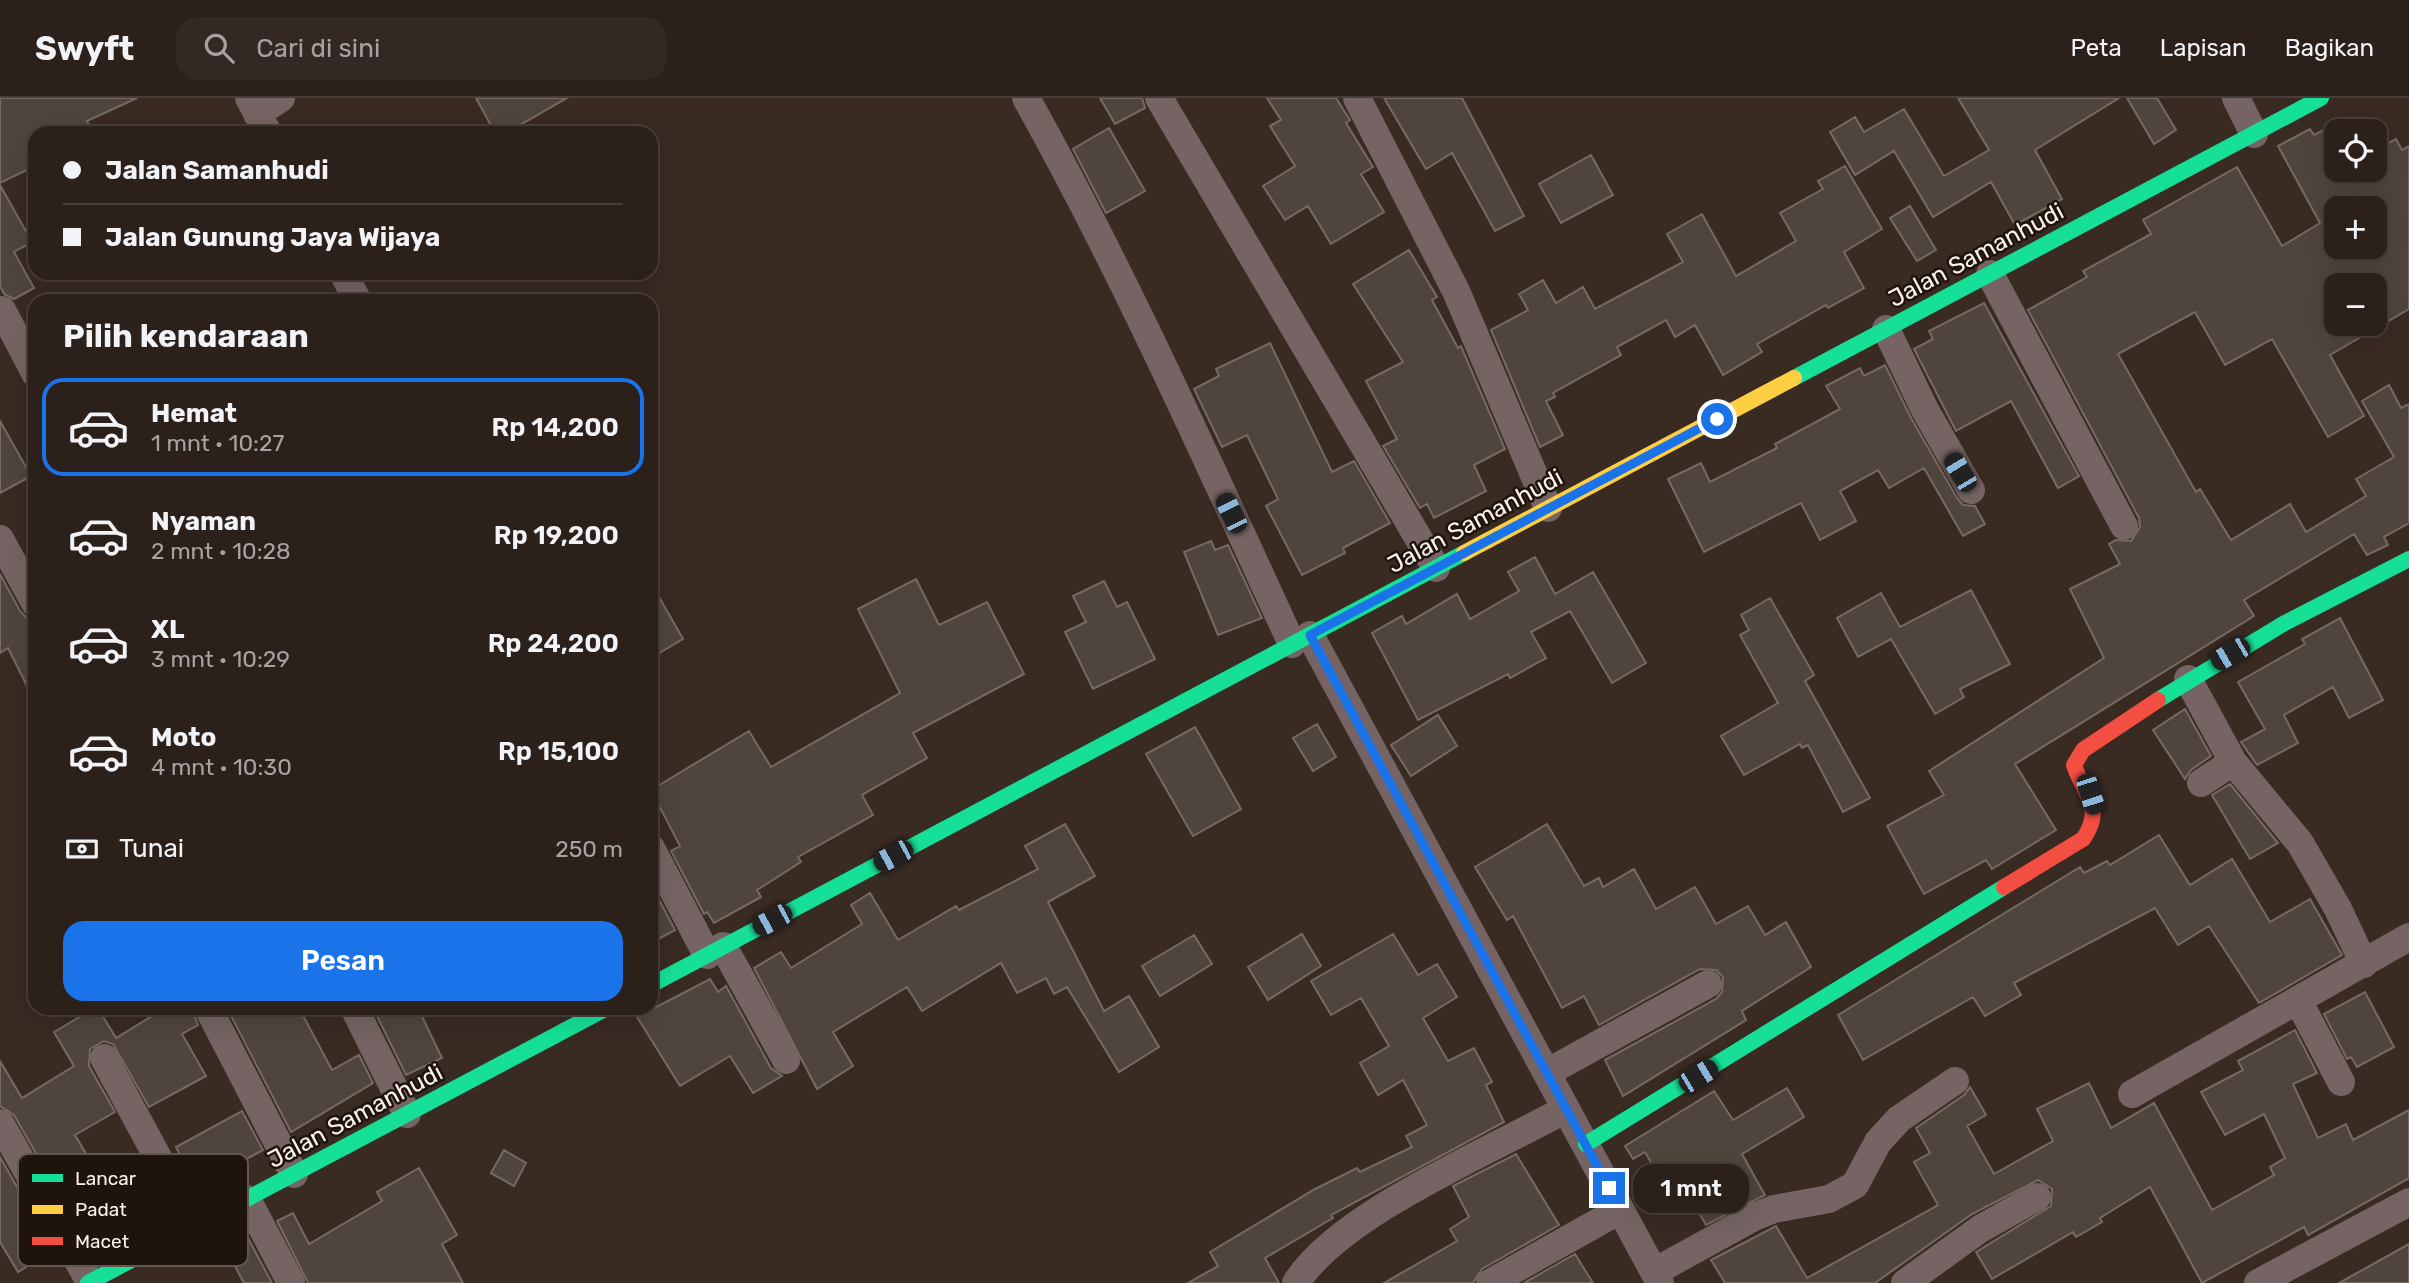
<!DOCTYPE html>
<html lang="id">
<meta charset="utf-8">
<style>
:root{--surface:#2b201a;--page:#332823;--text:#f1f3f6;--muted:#a6a3a2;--line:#473e39;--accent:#1a73e8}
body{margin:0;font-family:Rubik,sans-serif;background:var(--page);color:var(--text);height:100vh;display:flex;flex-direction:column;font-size:26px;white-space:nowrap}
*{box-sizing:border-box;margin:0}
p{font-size:23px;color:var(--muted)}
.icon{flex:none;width:38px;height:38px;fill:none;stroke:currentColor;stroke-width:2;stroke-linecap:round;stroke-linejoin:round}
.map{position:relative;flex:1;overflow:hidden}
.panel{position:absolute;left:28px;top:196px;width:630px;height:721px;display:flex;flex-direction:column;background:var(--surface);border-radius:21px;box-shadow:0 7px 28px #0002,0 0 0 2px var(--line)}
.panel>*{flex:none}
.guide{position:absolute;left:28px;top:28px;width:630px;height:154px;border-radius:21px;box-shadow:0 7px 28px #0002,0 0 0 2px var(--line);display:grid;align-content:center;height:154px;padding:0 35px;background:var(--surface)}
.tools{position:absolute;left:2324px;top:21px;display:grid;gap:14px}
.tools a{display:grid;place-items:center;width:63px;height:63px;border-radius:14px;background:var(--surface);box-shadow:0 7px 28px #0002,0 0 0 2px var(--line);font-size:35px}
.end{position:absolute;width:32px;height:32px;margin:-16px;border:9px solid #1a73e8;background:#fff;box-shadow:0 0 0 4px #fff}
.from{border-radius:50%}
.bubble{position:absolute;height:49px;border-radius:21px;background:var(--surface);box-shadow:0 7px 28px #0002,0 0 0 2px var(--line);font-size:23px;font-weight:600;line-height:49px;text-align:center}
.car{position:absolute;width:21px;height:42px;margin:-21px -10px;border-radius:9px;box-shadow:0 0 5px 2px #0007;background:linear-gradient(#222 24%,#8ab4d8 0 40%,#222 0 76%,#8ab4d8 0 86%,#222 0)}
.guide b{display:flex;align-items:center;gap:24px;height:66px;font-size:26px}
.guide b+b{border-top:2px solid var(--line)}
.guide i{width:18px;height:18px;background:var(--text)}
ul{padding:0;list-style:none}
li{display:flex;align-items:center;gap:21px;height:98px;margin:0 14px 10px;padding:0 21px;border:4px solid transparent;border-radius:21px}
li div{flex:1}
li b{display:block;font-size:26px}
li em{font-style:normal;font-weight:600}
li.active{border-color:var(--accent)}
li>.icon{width:63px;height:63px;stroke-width:1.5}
h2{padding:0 35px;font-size:32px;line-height:84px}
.pay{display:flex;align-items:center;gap:18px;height:77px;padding:0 35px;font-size:26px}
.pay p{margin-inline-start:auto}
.button{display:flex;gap:14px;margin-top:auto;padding:14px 35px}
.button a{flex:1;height:80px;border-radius:21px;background:var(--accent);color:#fff;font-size:28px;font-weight:600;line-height:80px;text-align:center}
header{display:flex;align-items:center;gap:42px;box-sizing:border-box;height:98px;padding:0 35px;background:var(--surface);border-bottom:2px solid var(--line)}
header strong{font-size:33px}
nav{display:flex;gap:38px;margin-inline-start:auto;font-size:24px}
.search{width:490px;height:63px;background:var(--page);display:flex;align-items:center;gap:18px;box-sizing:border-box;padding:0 24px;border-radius:21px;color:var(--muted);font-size:26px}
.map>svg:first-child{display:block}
.building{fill:#50453c;stroke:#766a62;stroke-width:2;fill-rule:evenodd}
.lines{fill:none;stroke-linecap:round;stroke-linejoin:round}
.street{stroke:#756463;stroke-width:28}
.fast{stroke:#16e098;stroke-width:16}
.slow{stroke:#ffcf43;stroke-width:16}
.jam{stroke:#f24e42;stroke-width:16}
.route{stroke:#1a73e8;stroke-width:9}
.labels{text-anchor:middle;stroke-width:5;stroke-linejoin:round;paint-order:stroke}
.street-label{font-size:24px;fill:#fcf1ec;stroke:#1f130d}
.key{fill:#1f130d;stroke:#615650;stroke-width:2}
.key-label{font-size:19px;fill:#fcf1ec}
</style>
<header>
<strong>Swyft</strong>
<div class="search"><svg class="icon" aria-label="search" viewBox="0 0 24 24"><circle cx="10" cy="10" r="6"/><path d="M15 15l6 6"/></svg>Cari di sini</div>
<nav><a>Peta</a><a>Lapisan</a><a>Bagikan</a></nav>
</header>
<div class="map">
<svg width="2409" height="1185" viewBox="0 0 2409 1185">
<rect width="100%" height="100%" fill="#392a22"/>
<path class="building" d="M0,0H137L87,23L93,35H35V68L0,85Z
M476,0H567L506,35H495Z
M1100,0H1142L1145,10L1115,26Z
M1267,0H1336L1350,22L1346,25L1373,69L1361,76L1384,114L1331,146L1308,108L1285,122L1263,88L1295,68L1270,28L1281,22Z
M1384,0H1462L1524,118L1495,133L1452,55L1426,71Z
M1958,0H2119L2035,52L2062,101L2015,127L1991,84L1933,119L1894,53L1855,77L1830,34L1855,19L1864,34L1904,11L1944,78L1989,52Z
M2127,0H2157L2176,32L2154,46Z
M2329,29L2336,43V72H2375V52L2396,41L2402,52L2409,48V211L2330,257L2364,318L2328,339L2272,241L2225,267L2195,214L2118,256L2196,394L2200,391L2231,442L2290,406L2306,434L2366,398L2356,381L2394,359L2362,303L2389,287L2401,310L2409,306V425L2384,439L2388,447L2367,457L2354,436L2244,502L2254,518L2015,666L2056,732L1992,771L1986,762L1924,796L1887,728L1944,697L1929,673L2104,560L2070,491L2120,466L2109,446L2116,442L2131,443L2140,429L2139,420L2028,212L2087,179L2083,173L2151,136L2143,122L2237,69L2282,148L2320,125L2278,48L2310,31L2314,37ZM2336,110H2375V149H2336ZM2336,187H2375V226H2336Z
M1109,30L1145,93L1106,115L1073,51Z
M1591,57L1613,97L1561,125L1539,86Z
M1845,68L1882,131L1844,154L1864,190L1828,210L1826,207L1757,246L1762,254L1723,277L1695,227L1675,239L1666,222L1617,249L1621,257L1553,295L1555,299L1546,303L1563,337L1540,349L1491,232L1528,212L1519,196L1543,182L1556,205L1583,189L1595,211L1683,164L1667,136L1702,116L1736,178L1796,143L1780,115L1823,91L1818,83Z
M0,87L32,144L14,154L34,190L14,201L4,196L0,188Z
M1910,108L1936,152L1917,163L1890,120Z
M1409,152L1437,199L1432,202L1458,250L1461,248L1505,351L1474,367L1486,393L1434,420L1427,406L1420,410L1383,348L1397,341L1366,283L1403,264L1353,186Z
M1984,205L2079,378L2058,390L2011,303L1956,333L1914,251L1933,241L1929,233Z
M1270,245L1332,374L1354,363L1390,425L1343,450L1345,455L1302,477L1266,408L1278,401L1247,337L1222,349L1194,291L1219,278L1216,271Z
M1885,267L1911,320L1957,400L1963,407L1975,408L1985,426L1963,438L1924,370L1889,390L1878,372L1840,393L1856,423L1820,442L1801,405L1704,454L1668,381L1701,365L1710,384L1777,350L1775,346L1840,311L1826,288L1860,270L1864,278Z
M0,323L31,378L0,395Z
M1211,443L1215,452L1228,447L1262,520L1218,537L1184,454Z
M1535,459L1555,496L1593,474L1646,565L1612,585L1570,513L1531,534L1546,560L1510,580L1508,576L1418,622L1372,535L1402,518L1406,526L1457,496L1470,521L1519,493L1508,474Z
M0,476L20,513L35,529V604L8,550L0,555Z
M916,481L939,527L987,504L1024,576L913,635L927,660L862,697L873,717L798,759L801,764L757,792L761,799L714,825L707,814L704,816L671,753L680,748L651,692L749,633L771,669L900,595L858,511Z
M1104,483L1117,509L1127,504L1155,561L1093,591L1065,534L1086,524L1073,498Z
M651,485L683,541L651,560Z
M1971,492L2010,566L1960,591L1964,599L1935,616L1891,541L1858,559L1837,520L1881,495L1900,529Z
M1770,500L1814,577L1805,583L1870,700L1843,714L1808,647L1802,650L1800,646L1744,677L1721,638L1778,605L1740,537L1749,532L1741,517Z
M2340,520L2383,602L2349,620L2333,589L2284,617L2298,645L2257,667L2241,644L2265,631L2238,584L2305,546L2302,541Z
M2185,611L2211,658L2191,672L2185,681L2153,632Z
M1438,617L1457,648L1411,678L1391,647Z
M1317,626L1336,659L1313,673L1293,640Z
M1195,629L1241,711L1193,738L1146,656Z
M2230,686L2278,745L2250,761L2212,697Z
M1065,726L1095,778L1048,804L1104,913L1129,898L1159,949L1119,974L1067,889L1054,896L1046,880L1017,895L1001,865L922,913L907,889L833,934L853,968L817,991L754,870L781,854L791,870L862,826L851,807L870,795L898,842L956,808L959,812L1038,771L1025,748Z
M1547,726L1584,788L1599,780L1603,789L1634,771L1656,811L1695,789L1716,826L1748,808L1765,837L1786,824L1811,869L1742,913L1746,922L1623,998L1605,962L1716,901L1722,894L1723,879L1716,872L1700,871L1599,927L1584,898L1562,910L1513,818L1507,822L1475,769Z
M2159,737L2190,787L2232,761L2270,824L2310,801L2342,857L2259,905L2209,828L2178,847L2155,810L2014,885L2021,897L1985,918L1973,899L1863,962L1838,917L2080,769L2084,775L2107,763L2110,767Z
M651,786L675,832L651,845Z
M1302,836L1321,868L1268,902L1248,869Z
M1393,836L1418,877L1437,866L1457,899L1423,920L1448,963L1474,950L1492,984L1486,987L1504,1024L1331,1117L1333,1120L1265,1160L1279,1185H1188L1218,1168L1210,1154L1315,1091L1357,1070L1360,1074L1412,1049L1406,1038L1427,1027L1403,982L1378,997L1360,965L1389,948L1361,900L1331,917L1311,883Z
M1194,837L1212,866L1160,898L1142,868Z
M710,881L718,894L726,888L771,970L782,978L753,995L730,958L680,988L637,919Z
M2365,894L2394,949L2357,969L2351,959L2347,961L2324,916Z
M95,910H98L116,940L165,910H191L198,927L182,936L206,978L149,1009L113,946L104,943L90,951L89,968L115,1014L75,1037L109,1095L133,1079L147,1098L84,1140L14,1017L0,1008V963L22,1000L74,968L54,934Z
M227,910H299L332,972L359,957L373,985L291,1034Z
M373,910H418L442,960L406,977Z
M2295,932L2317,975L2293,986L2318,1040L2346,1026L2353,1042L2409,1012V1080L2308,1137L2304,1129L2202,1185L2150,1089L2100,1120L2102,1124L2076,1139L2073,1134L1992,1181L1976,1154L2051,1108L2052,1091L2038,1082L1972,1116L1875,1185H1725L1711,1162L1776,1128L1807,1180L1938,1107L1914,1064L1930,1055L1916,1030L1964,997L1970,989L1986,1017L1967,1028L1994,1076L2053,1043L2037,1011L2089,985L2111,1030L2154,1005L2212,1112L2274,1077L2270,1069L2285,1060L2264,1016L2225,1037L2201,994L2243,972L2238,963Z
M1787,990L1804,1019L1742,1056L1765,1097L1706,1127L1683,1087L1669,1096L1645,1054L1633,1061L1625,1048L1714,993L1733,1022Z
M242,1013L263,1052L196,1088L176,1049Z
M504,1052L526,1065L514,1088L491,1075Z
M1516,1056L1559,1127L1482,1171L1473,1185H1384L1457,1143L1450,1131L1469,1119L1453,1088Z
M0,1059L53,1152L18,1174L0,1144Z
M419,1070L457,1137L442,1146L463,1185H308L277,1123L293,1115L309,1146L382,1103L377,1094Z
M246,1136L272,1185H244L224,1148Z
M2409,1146V1185H2339Z
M1575,1156L1593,1185H1524Z"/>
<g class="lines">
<path class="street" d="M249,0L268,35
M1026,0C1125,177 1207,362 1292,546
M1159,0L1436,470
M1357,0L1456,193L1548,410
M2236,0L2254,36
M257,16L281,0
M343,175L358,203
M1990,176L2124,428
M2,212L35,275
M1886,231L1925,312L1971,392
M0,441L35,505
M1310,537L1660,1185
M2188,581L2233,664L2300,745L2338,811L2364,866
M2201,685L2233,664
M651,750L707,857
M723,848L786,962
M2299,904L2341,984
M208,910L294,1076
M354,910L407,1016
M104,960L195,1128
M1548,974L1708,886
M2132,996L2409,839
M0,1025L90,1184
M247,1101L291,1185
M1654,1174L1754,1119L1774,1111L1829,1101L1855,1087L1878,1044L1899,1021L1955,983
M1296,1185C1339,1116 1492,1052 1566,1011
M1490,1185L1620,1112
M1905,1185L1980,1131L2037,1099
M2258,1185L2409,1104"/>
<path class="fast" d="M1794,280L2321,0
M2158,602L2283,526L2409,461
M651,887L1464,455
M1586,1046L2004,789
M88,1185L607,910"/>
<path class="slow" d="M1464,455L1794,280"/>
<path class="jam" d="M2004,789L2083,741C2105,710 2084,697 2074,667L2083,652L2158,602"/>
</g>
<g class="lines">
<path class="route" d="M1609,1090L1310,537L1717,321"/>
</g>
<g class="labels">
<g class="street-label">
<text transform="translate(1976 157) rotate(-28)" y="8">Jalan Samanhudi</text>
<text transform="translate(1475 423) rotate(-28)" y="8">Jalan Samanhudi</text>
<text transform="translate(355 1018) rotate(-28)" y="8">Jalan Samanhudi</text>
</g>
</g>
<rect x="18" y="1056" width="230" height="112" rx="10" class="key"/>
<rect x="32" y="1076" width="31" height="8" fill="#16e098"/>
<rect x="32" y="1107" width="31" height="9" fill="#ffcf43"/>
<rect x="32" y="1139" width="31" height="8" fill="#f24e42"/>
<g class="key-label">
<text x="75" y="1087">Lancar</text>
<text x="75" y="1118">Padat</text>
<text x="75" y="1150">Macet</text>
</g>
</svg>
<div class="tools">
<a><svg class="icon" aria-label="locate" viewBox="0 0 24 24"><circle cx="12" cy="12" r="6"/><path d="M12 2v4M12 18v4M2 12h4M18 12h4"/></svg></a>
<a>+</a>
<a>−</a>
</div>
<i class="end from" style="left:1717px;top:321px"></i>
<i class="end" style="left:1609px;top:1090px"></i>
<div class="bubble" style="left:1633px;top:1066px;width:116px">1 mnt</div>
<i class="car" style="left:1960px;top:374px;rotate:329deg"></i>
<i class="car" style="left:1231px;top:415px;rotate:334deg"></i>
<i class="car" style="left:2230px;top:556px;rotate:240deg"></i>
<i class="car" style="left:2090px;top:696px;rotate:162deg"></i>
<i class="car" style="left:893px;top:758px;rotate:242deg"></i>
<i class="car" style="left:772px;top:822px;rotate:242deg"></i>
<i class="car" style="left:1698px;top:978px;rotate:59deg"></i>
<div class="guide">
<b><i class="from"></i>Jalan Samanhudi</b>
<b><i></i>Jalan Gunung Jaya Wijaya</b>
</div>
<section class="panel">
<h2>Pilih kendaraan</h2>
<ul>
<li class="active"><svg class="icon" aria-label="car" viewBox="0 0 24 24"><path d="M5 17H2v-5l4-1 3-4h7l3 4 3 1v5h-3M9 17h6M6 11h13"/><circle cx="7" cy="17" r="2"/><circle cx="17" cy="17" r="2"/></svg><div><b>Hemat</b><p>1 mnt · 10:27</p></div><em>Rp 14,200</em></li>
<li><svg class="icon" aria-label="car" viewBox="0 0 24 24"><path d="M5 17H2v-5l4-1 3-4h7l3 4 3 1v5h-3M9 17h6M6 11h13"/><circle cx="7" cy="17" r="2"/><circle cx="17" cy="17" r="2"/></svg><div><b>Nyaman</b><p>2 mnt · 10:28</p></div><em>Rp 19,200</em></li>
<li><svg class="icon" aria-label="car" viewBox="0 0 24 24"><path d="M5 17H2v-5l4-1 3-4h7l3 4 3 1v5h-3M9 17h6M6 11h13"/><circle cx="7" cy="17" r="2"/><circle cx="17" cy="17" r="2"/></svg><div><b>XL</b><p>3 mnt · 10:29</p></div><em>Rp 24,200</em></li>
<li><svg class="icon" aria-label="car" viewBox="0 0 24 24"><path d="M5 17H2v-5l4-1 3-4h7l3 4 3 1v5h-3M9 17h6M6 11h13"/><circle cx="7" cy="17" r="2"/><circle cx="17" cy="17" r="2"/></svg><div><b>Moto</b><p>4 mnt · 10:30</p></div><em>Rp 15,100</em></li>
</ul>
<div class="pay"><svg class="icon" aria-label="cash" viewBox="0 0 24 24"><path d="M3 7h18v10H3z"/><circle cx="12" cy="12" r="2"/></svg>Tunai<p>250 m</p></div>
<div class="button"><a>Pesan</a></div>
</section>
</div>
